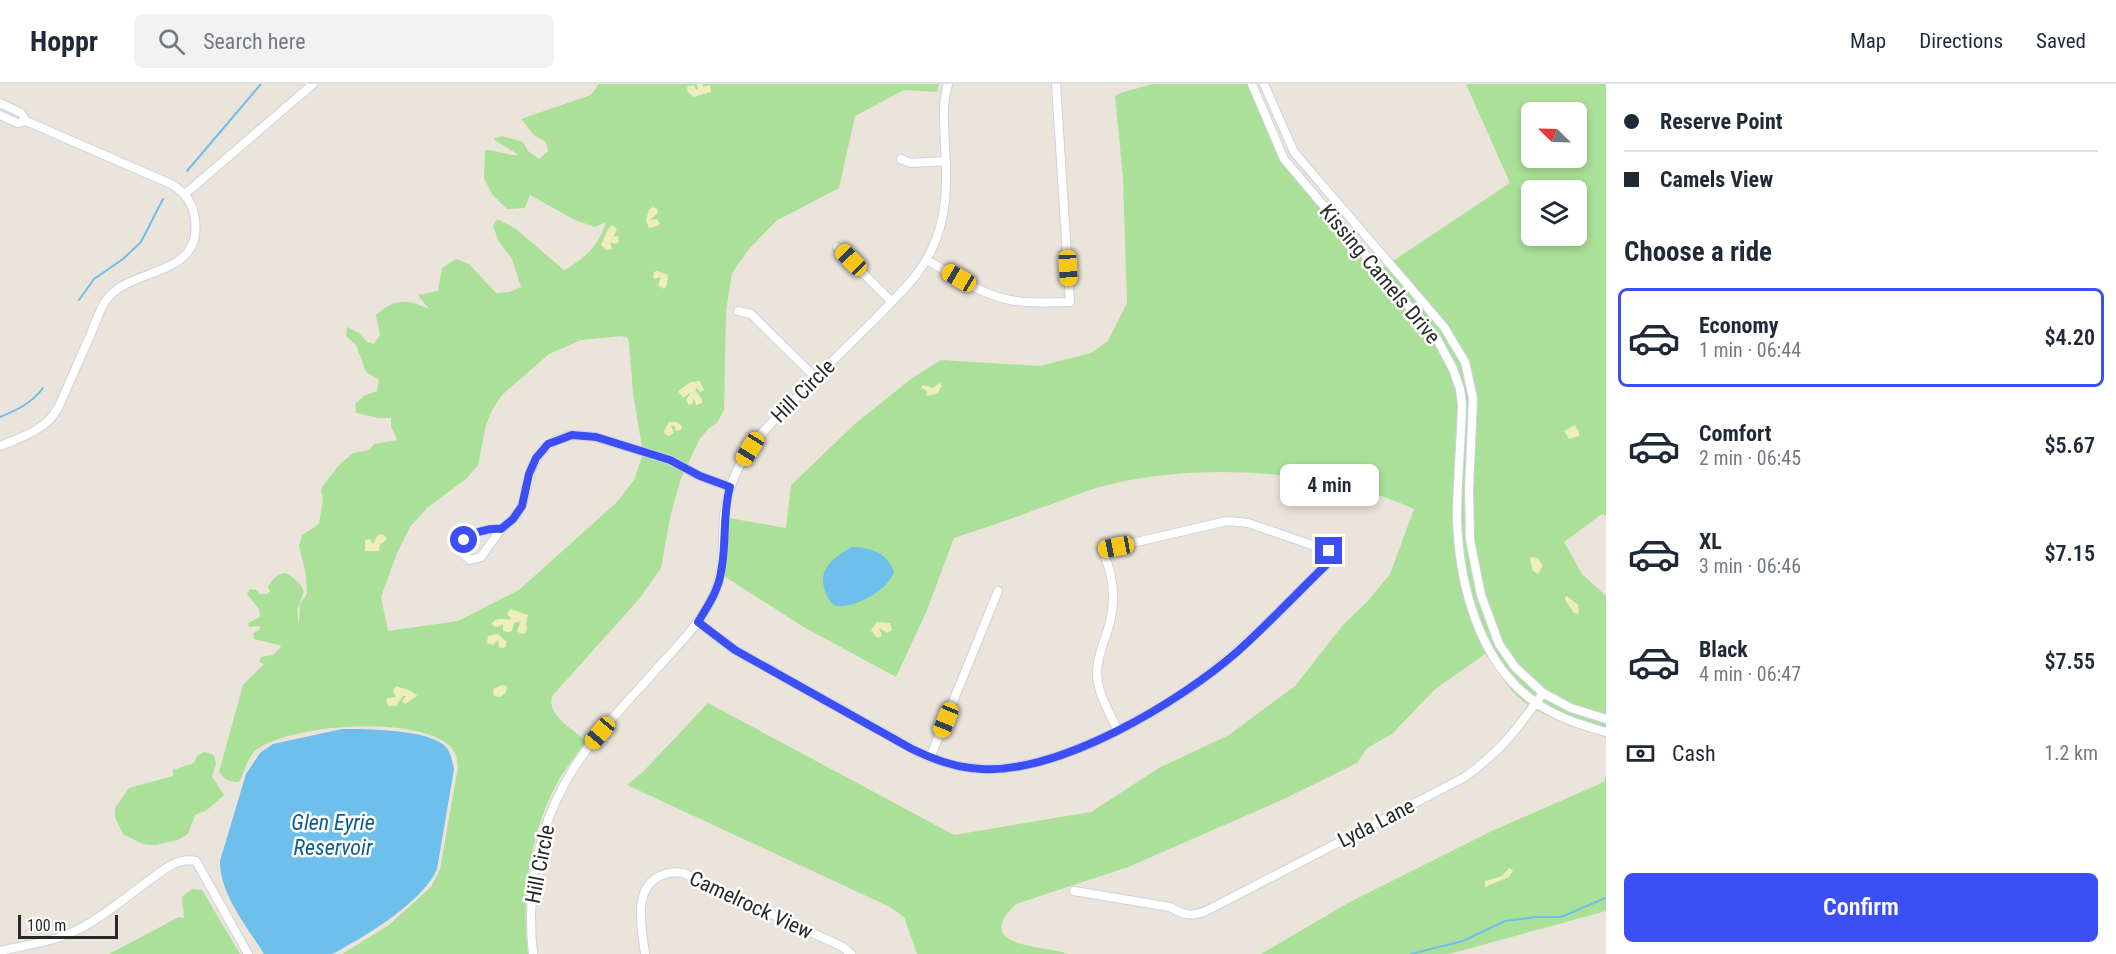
<!DOCTYPE html>
<meta charset="utf-8">
<style>
:root{--surface:#fff;--page:#f2f2f3;--text:#1f2937;--muted:#747a83;--line:#e0e1e3;--accent:#3c4ff4}
body{margin:0;font-family:"Roboto Condensed",sans-serif;background:var(--page);color:var(--text);height:100vh;display:flex;flex-direction:column;font-size:22px;white-space:nowrap}
*{box-sizing:border-box;margin:0}
p{font-size:20px;color:var(--muted)}
.icon{flex:none;width:33px;height:33px;fill:none;stroke:currentColor;stroke-width:2;stroke-linecap:round;stroke-linejoin:round}
.map{position:relative;flex:1;overflow:hidden}
.side{display:flex;flex-direction:column;background:var(--surface);width:510px}
.side>*{flex:none}
.banner{display:grid;align-content:center;height:132px;padding:0 18px;background:var(--surface)}
.needle{width:39px;rotate:293deg}
.buttons{position:absolute;left:1521px;top:18px;display:grid;gap:12px}
.buttons a{display:grid;place-items:center;width:66px;height:66px;border-radius:9px;background:var(--surface);box-shadow:0 3px 9px #0003;font-size:30px}
.scale{position:absolute;left:18px;bottom:15px;width:100px;box-sizing:border-box;padding-left:6px;border:3px solid #282828;border-top:0;font-size:16px;line-height:21px;white-space:nowrap;color:#282828;-webkit-text-stroke:4px #fff;paint-order:stroke}
.end{position:absolute;width:27px;height:27px;margin:-14px;border:8px solid #3c4ff4;background:#fff;box-shadow:0 0 0 3px #fff}
.from{border-radius:50%}
.bubble{position:absolute;height:42px;border-radius:9px;background:var(--surface);box-shadow:0 3px 9px #0003;font-size:20px;font-weight:600;line-height:42px;text-align:center}
.car{position:absolute;width:18px;height:36px;margin:-18px -9px;border-radius:8px;box-shadow:0 0 4px 2px #0007;background:linear-gradient(#f5c518 24%,#345 0 40%,#f5c518 0 76%,#345 0 86%,#f5c518 0)}
.banner b{display:flex;align-items:center;gap:21px;height:57px;font-size:22px}
.banner b+b{border-top:2px solid var(--line)}
.banner i{width:15px;height:15px;background:var(--text)}
ul{padding:0;list-style:none}
li{display:flex;align-items:center;gap:18px;height:99px;margin:0 12px 9px;padding:0 6px;border:3px solid transparent;border-radius:9px}
li div{flex:1}
li b{display:block;font-size:22px}
li em{font-style:normal;font-weight:600}
li.current{border-color:var(--accent)}
li>.icon{width:54px;height:54px;stroke-width:1.5}
h2{padding:0 18px;font-size:27px;line-height:72px}
.pay{display:flex;align-items:center;gap:15px;height:66px;padding:0 18px;font-size:22px}
.pay p{margin-inline-start:auto}
.primary-button{display:flex;gap:12px;margin-top:auto;padding:12px 18px}
.primary-button a{flex:1;height:69px;border-radius:9px;background:var(--accent);color:#fff;font-size:24px;font-weight:600;line-height:69px;text-align:center}
header{display:flex;align-items:center;gap:36px;box-sizing:border-box;height:84px;padding:0 30px;background:var(--surface);border-bottom:2px solid var(--line)}
header strong{font-size:28px}
nav{display:flex;gap:33px;margin-inline-start:auto;font-size:21px}
.search{width:420px;height:54px;background:var(--page);display:flex;align-items:center;gap:15px;box-sizing:border-box;padding:0 21px;border-radius:9px;color:var(--muted);font-size:22px}
main{display:flex;flex:1;min-height:0}
.map>svg:first-child{display:block}
.green{fill:#aae097;fill-rule:evenodd}
.sand{fill:#efecbd}
.water{fill:#6ebfeb}
.lines{fill:none;stroke-linecap:round;stroke-linejoin:round}
.stream{stroke:#6ebfeb;stroke-width:2}
.street-casing{stroke:#cfd1e1;stroke-width:10}
.street{stroke:#fff;stroke-width:8}
.route{stroke:#3c4ff4;stroke-width:8}
.labels{text-anchor:middle;stroke-width:5;stroke-linejoin:round;paint-order:stroke}
.street-label{font-size:21px;fill:#282828;stroke:#fff}
.water-label{font-size:22px;font-style:italic;fill:#115b93;stroke:#fff}
</style>
<header>
<strong>Hoppr</strong>
<div class="search"><svg class="icon" aria-label="search" viewBox="0 0 24 24"><circle cx="10" cy="10" r="6"/><path d="M15 15l6 6"/></svg>Search here</div>
<nav><a>Map</a><a>Directions</a><a>Saved</a></nav>
</header>
<main>
<div class="map">
<svg width="1606" height="870" viewBox="0 0 1606 870">
<rect width="100%" height="100%" fill="#eae4da"/>
<path class="green" d="M599,0H939L937,8L904,6L855,32L839,104L776,137L749,165L732,189L726,227L724,326L717,339L709,344L699,356L680,397L670,434L661,484L640,514L553,611C544,630 574,646 586,657C576,672 563,687 555,703C529,755 521,813 528,870H342L389,841L431,803L440,785L458,683C457,675 456,668 450,662C415,631 292,640 256,666C248,672 244,689 239,698C229,698 225,696 219,688L243,601L264,580L259,578L261,573L273,571L281,563L279,561L254,555L253,549L260,546V542L249,543L248,539L260,533L259,525L247,510L250,505L256,506L260,510H267L270,507L268,503C272,495 277,490 286,489C294,494 301,499 304,508L297,526L299,542L300,520L307,510L306,491L299,462L302,451L319,440L323,415L321,407L322,403L339,381L353,369L369,366L374,360L397,356L391,342V334H379L356,329L355,320L364,312L377,307L379,296L366,288L356,261L346,252L347,243L359,249L367,258L374,260L380,251L376,231C395,214 407,215 429,225L418,211L438,207L442,184L456,175L469,180L496,209L509,208L521,203L512,175L499,158L493,142L497,135L516,145L564,186C585,175 600,160 606,138L595,143L575,136L530,111L525,124L507,125L492,110L484,94L485,66C497,66 508,72 519,71L493,55L502,52L523,58L528,67L539,75L548,67L546,58L534,51L521,35L591,11ZM622,252L627,254L629,258L633,309L642,363V373L634,396L616,419L519,506L458,537L388,547L381,513L397,469L410,443L427,424L467,394L478,381L486,341L492,326L502,311L549,270L581,256Z
M1154,0H1249L1279,72L1378,187L1510,99L1466,0H1606V432L1602,430L1564,458L1582,490L1606,512V653C1575,642 1536,633 1513,608C1503,596 1495,582 1485,570L1434,606L1392,650L1367,664L1357,679L1284,715L1128,783L1016,820C970,864 1044,861 1069,870H917L904,833L890,823L627,701L643,688L708,619L954,751L1091,728L1159,684L1229,651L1295,602L1343,541L1368,517L1390,490L1414,425C1325,384 1190,377 1096,404C1077,410 1059,418 1040,424C1012,435 983,444 954,454L927,526L896,593L802,542L724,492L727,478L729,434L786,444L791,401L856,339L911,295L941,276L1040,282L1091,269L1108,257L1127,219L1123,94L1115,12L1123,8ZM1532,28H1576V74H1532ZM1532,106H1576V152H1532Z
M204,668L214,671L216,680L212,692L224,711L207,726L195,731L188,750L178,756L155,761L142,760L123,750L115,733V724L129,704L173,692V686L194,679L197,672Z
M1606,692V827L1449,870H1261L1348,819L1494,746L1604,698Z
M192,805L202,806L240,870H109L179,833L184,834L182,813Z"/>
<path class="sand" d="M697,0H703V3L710,1L711,8L693,13L688,8L687,3L693,1L697,6L698,5Z
M653,123L657,125L658,129L650,136L657,135L660,140L657,142L649,144L646,136L649,126Z
M612,141L617,145L613,153L618,152L619,158L616,160L610,158L612,165L606,166L601,161L608,145Z
M657,187L668,191L667,201L664,205L658,201L661,193L655,195L653,193L654,188Z
M700,297L704,306L700,308L697,304L695,306L702,315V319L696,321L694,314L692,320L689,321L686,316L691,308L683,314L678,307L691,298Z
M939,299L942,301L938,309L928,312L926,311L927,307L921,304L923,301L933,304Z
M669,338H676L682,342L681,346L676,347L675,342H671L674,349L669,352L665,350L664,347Z
M1575,341L1579,348V352L1569,355L1564,347Z
M382,450L387,454L384,458L380,460L379,467H365V456L370,455L373,460L377,452Z
M1531,473L1538,474L1543,482L1538,490L1533,487L1530,476Z
M1567,512L1578,521L1579,530L1574,529L1565,516V514Z
M511,525L528,531L526,540L527,546L525,549L521,550L517,547L521,537L514,539L512,547L509,548L503,547V540L498,543L493,542L492,539C499,531 505,537 511,535L507,529Z
M877,538L890,539L892,546L887,549L879,544L882,552L877,554L871,546Z
M498,550L506,557V563L502,564L499,563L498,556L493,561L487,559L488,552Z
M502,601L507,602L506,608L500,613L494,612L493,605Z
M396,602L411,607L417,611L416,613L405,620L402,617L406,612H403L396,622H388L386,616L388,614L396,613L393,607Z
M1509,784L1513,786L1509,793L1485,803V797L1502,792Z"/>
<path class="water" d="M852,463C870,463 888,469 894,488C888,506 856,524 836,522C830,519 828,514 825,507C817,484 835,473 852,463Z
M342,645C366,645 429,645 446,663C451,669 452,677 454,685L437,785C426,813 376,846 350,860C344,863 337,869 330,870C308,870 286,870 264,870C247,842 220,811 220,777L246,690L260,669L273,660Z"/>
<g class="lines">
<path class="stream" d="M187,87L261,0
M79,216L94,195L123,175L141,158L163,115
M0,333C17,326 32,319 43,304
M1411,870L1463,857L1505,837L1537,833H1561L1606,814"/>
<defs>
<path id="street" d="M1252,0L1284,75L1437,255L1453,285L1460,305L1462,321C1461,359 1457,397 1457,435C1459,500 1479,579 1535,618C1556,633 1581,641 1606,648
M1264,0L1294,68L1444,243L1465,278L1473,314L1469,406L1470,456L1481,511L1499,560L1515,583L1543,609L1571,624L1606,635
M0,19L21,29L26,37
M0,31L17,39L26,37L171,100C186,109 193,119 195,136C203,193 131,183 107,215C99,226 95,240 90,252C79,276 69,300 58,324C46,346 22,353 0,362
M901,75L911,79L946,77
M185,110L313,0
M837,163L892,218
M927,176C953,191 980,210 1010,216C1030,220 1050,218 1070,218L1056,0
M738,227L751,230L816,294
M501,445L481,473L470,476L463,470L461,461C467,449 488,444 501,445L513,435L522,422L532,383L542,366L556,356L572,351L596,353L670,376L700,392L730,403
M698,538L735,566L922,670C945,680 969,686 993,685C1071,682 1180,618 1237,567C1268,540 1297,509 1326,481L1329,467L1248,439L1227,437L1102,466C1115,493 1117,519 1107,548C1103,561 1097,574 1097,588C1097,609 1109,627 1117,645
M930,674L998,507
M1074,807L1170,823C1183,831 1191,833 1206,827L1465,693C1502,666 1517,645 1543,609
M0,867C18,863 36,860 54,855C89,845 118,819 147,798C162,787 177,773 196,777L248,870
M533,870C525,795 542,725 587,665C607,638 632,613 654,588C675,564 700,541 713,512C725,487 722,460 724,433C727,404 740,376 758,354C769,340 783,327 796,314C822,287 849,261 875,235C895,214 917,195 930,169C948,135 947,98 945,60C944,39 942,20 948,0
M645,870C642,846 632,805 660,792C668,788 674,787 683,789L843,863L851,870"/>
</defs>
<use href="#street" class="street-casing"/>
<use href="#street" class="street"/>
</g>
<g class="lines">
<path class="route" d="M464,456C472,448 490,444 501,445L513,435L522,422L529,390L536,374L548,360L572,351L596,353L670,376L700,392L730,403C722,431 727,459 721,488C718,507 708,522 698,538L735,566L912,665C934,676 957,684 982,685C1061,689 1180,618 1238,567C1268,540 1297,509 1326,481L1329,467"/>
</g>
<g class="labels">
<g class="street-label">
<text transform="translate(1380 190) rotate(50)" y="7">Kissing Camels Drive</text>
<text transform="translate(803 307) rotate(-45)" y="7">Hill Circle</text>
<text transform="translate(1376 739) rotate(-27)" y="7">Lyda Lane</text>
<text transform="translate(540 780) rotate(-79)" y="7">Hill Circle</text>
<text transform="translate(751 821) rotate(25)" y="7">Camelrock View</text>
</g>
<g class="water-label">
<text x="333" y="746">Glen Eyrie<tspan x="333" dy="25">Reservoir</tspan></text>
</g>
</g>
</svg>
<div class="buttons">
<a><svg class="needle" viewBox="-14 -14 28 28"><path d="M0-13l5 13h-10z" fill="#e53935"/><path d="M0 13l5-13h-10z" fill="#747a83"/></svg></a>
<a><svg class="icon" aria-label="layers" viewBox="0 0 24 24"><path d="M12 4l9 5-9 5-9-5zM3 14l9 5 9-5"/></svg></a>
</div>
<div class="scale">100 m</div>
<i class="end from" style="left:464px;top:456px"></i>
<i class="end" style="left:1329px;top:467px"></i>
<div class="bubble" style="left:1280px;top:380px;width:99px">4 min</div>
<i class="car" style="left:851px;top:176px;rotate:316deg"></i>
<i class="car" style="left:1068px;top:184px;rotate:177deg"></i>
<i class="car" style="left:959px;top:194px;rotate:300deg"></i>
<i class="car" style="left:750px;top:365px;rotate:212deg"></i>
<i class="car" style="left:1116px;top:463px;rotate:259deg"></i>
<i class="car" style="left:946px;top:636px;rotate:202deg"></i>
<i class="car" style="left:600px;top:649px;rotate:220deg"></i>
</div>
<section class="side">
<div class="banner">
<b><i class="from"></i>Reserve Point</b>
<b><i></i>Camels View</b>
</div>
<h2>Choose a ride</h2>
<ul>
<li class="current"><svg class="icon" aria-label="car" viewBox="0 0 24 24"><path d="M5 17H2v-5l4-1 3-4h7l3 4 3 1v5h-3M9 17h6M6 11h13"/><circle cx="7" cy="17" r="2"/><circle cx="17" cy="17" r="2"/></svg><div><b>Economy</b><p>1 min · 06:44</p></div><em>$4.20</em></li>
<li><svg class="icon" aria-label="car" viewBox="0 0 24 24"><path d="M5 17H2v-5l4-1 3-4h7l3 4 3 1v5h-3M9 17h6M6 11h13"/><circle cx="7" cy="17" r="2"/><circle cx="17" cy="17" r="2"/></svg><div><b>Comfort</b><p>2 min · 06:45</p></div><em>$5.67</em></li>
<li><svg class="icon" aria-label="car" viewBox="0 0 24 24"><path d="M5 17H2v-5l4-1 3-4h7l3 4 3 1v5h-3M9 17h6M6 11h13"/><circle cx="7" cy="17" r="2"/><circle cx="17" cy="17" r="2"/></svg><div><b>XL</b><p>3 min · 06:46</p></div><em>$7.15</em></li>
<li><svg class="icon" aria-label="car" viewBox="0 0 24 24"><path d="M5 17H2v-5l4-1 3-4h7l3 4 3 1v5h-3M9 17h6M6 11h13"/><circle cx="7" cy="17" r="2"/><circle cx="17" cy="17" r="2"/></svg><div><b>Black</b><p>4 min · 06:47</p></div><em>$7.55</em></li>
</ul>
<div class="pay"><svg class="icon" aria-label="cash" viewBox="0 0 24 24"><path d="M3 7h18v10H3z"/><circle cx="12" cy="12" r="2"/></svg>Cash<p>1.2 km</p></div>
<div class="primary-button"><a>Confirm</a></div>
</section>
</main>
